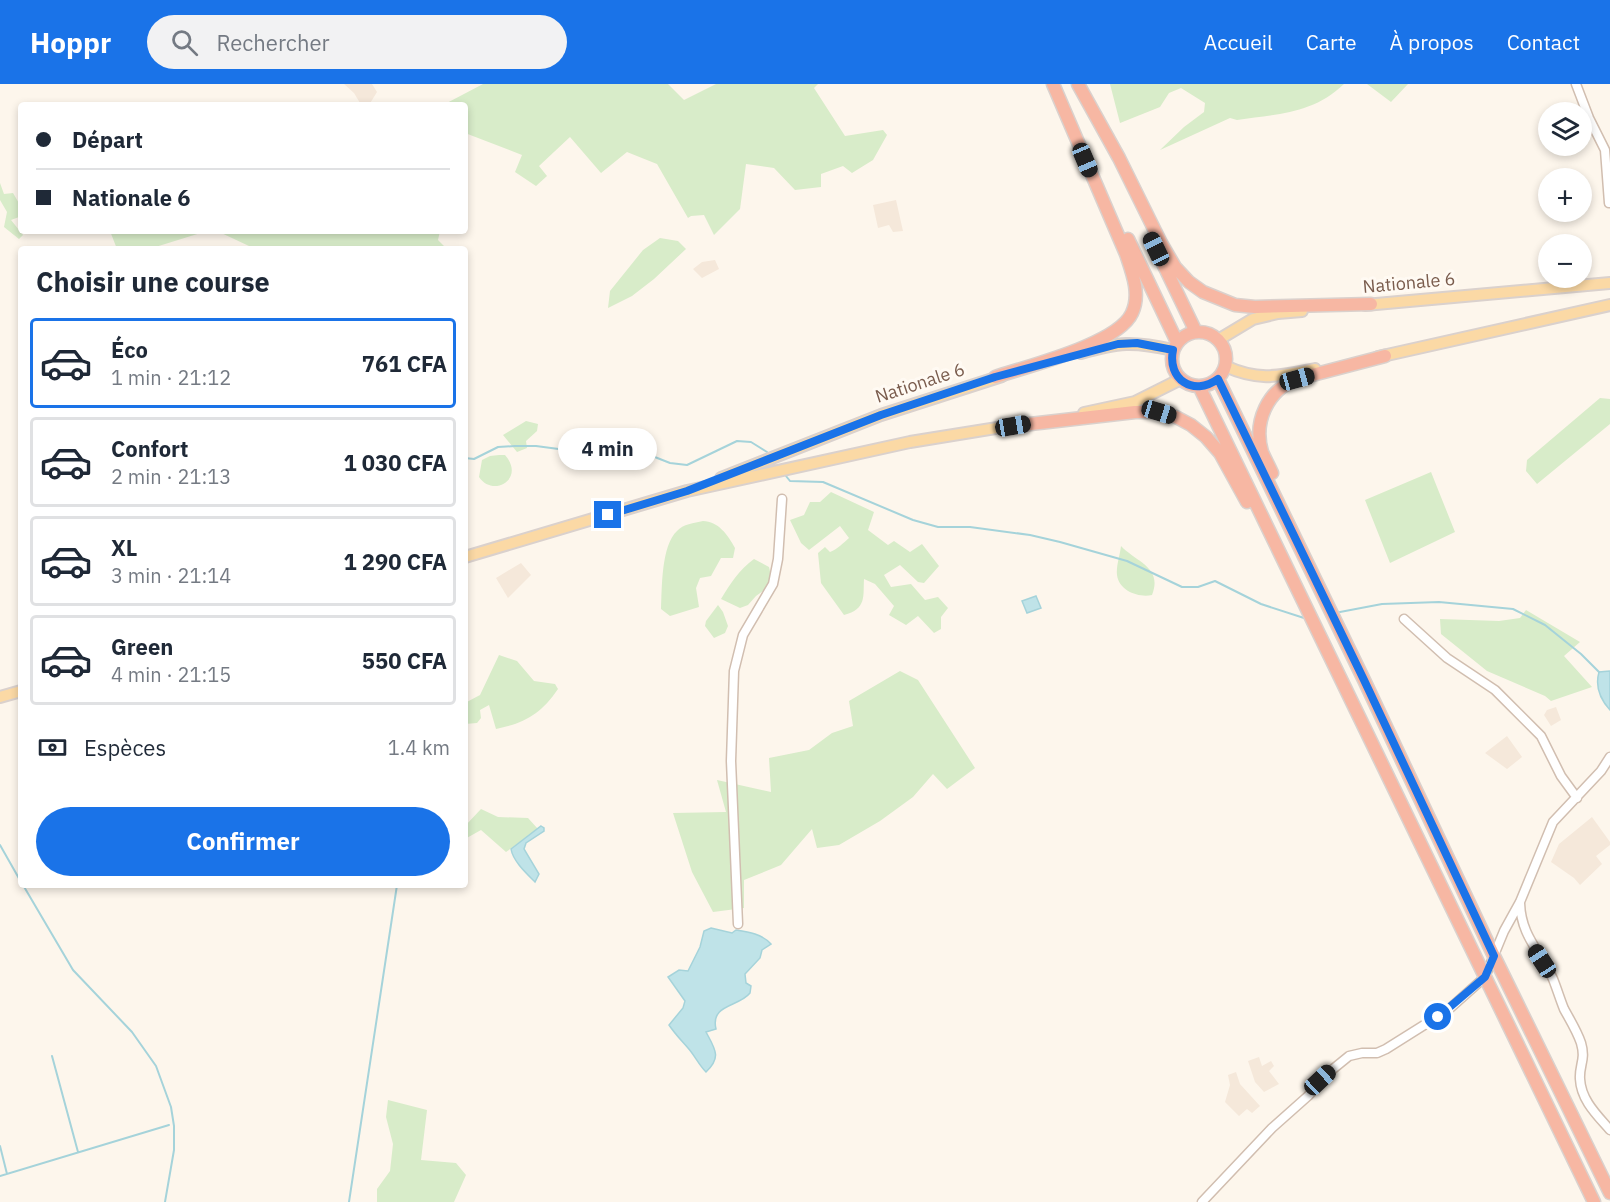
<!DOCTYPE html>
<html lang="fr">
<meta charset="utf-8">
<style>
:root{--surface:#fff;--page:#f2f2f3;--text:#1f2937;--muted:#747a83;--line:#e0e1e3;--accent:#1a73e8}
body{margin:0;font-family:"IBM Plex Sans",sans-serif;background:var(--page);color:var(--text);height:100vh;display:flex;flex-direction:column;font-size:22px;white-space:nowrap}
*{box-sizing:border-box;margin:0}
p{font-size:20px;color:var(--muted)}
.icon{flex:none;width:33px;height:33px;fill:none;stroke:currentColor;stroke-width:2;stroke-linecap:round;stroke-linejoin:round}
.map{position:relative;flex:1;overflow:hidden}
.sheet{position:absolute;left:18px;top:162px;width:450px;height:642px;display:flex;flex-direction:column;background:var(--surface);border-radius:6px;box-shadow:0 3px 9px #0003}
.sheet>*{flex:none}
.banner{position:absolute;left:18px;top:18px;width:450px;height:132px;border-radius:6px;box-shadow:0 3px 9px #0003;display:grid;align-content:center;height:132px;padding:0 18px;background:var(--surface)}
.fabs{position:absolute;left:1538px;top:18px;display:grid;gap:12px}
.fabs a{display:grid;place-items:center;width:54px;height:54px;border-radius:50%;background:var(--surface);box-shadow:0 3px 9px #0003;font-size:30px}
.end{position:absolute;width:27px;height:27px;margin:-14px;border:8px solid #1a73e8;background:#fff;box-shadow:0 0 0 3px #fff}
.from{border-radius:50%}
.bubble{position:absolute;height:42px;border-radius:21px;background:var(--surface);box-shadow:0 3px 9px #0003;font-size:20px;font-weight:700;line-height:42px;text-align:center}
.car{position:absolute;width:18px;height:36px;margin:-18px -9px;border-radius:8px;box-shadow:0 0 4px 2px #0007;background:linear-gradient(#222 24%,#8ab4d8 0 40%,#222 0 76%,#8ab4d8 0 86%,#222 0)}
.banner b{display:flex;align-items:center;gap:21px;height:57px;font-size:22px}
.banner b+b{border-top:2px solid var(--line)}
.banner i{width:15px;height:15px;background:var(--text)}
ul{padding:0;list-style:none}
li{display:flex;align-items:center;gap:18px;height:90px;margin:0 12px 9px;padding:0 6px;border:3px solid var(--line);border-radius:6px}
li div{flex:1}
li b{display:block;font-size:22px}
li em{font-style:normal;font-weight:700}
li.on{border-color:var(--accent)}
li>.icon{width:54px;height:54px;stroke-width:1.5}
h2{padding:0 18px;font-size:27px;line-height:72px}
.pay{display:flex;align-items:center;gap:15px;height:66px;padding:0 18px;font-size:22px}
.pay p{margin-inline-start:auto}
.action{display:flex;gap:12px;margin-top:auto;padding:12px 18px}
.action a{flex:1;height:69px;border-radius:36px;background:var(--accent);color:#fff;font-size:24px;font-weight:700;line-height:69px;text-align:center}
header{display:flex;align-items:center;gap:36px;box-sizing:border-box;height:84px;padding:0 30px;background:var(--accent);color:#fff}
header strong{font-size:28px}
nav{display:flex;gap:33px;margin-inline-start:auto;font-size:21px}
.search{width:420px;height:54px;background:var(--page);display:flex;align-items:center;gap:15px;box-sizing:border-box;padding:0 21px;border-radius:33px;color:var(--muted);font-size:22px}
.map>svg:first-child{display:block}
.residential{fill:#f5e8da}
.green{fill:#d8ecc9}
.water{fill:#bfe3e8;stroke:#a5d3da;stroke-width:1.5}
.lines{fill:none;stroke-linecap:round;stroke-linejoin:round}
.stream{stroke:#a5d3da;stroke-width:2}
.minor-casing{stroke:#d1beb0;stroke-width:11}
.major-casing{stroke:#dad1cd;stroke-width:14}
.highway-casing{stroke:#dad1cd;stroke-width:15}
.minor{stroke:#fff;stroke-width:8}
.major{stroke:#fbd9a5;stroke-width:10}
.highway{stroke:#f7b7a3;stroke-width:12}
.route{stroke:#1a73e8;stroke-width:8}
.labels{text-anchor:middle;stroke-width:6;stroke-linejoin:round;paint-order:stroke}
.street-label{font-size:18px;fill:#7a5c4d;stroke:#fffaf3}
</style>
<header>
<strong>Hoppr</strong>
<div class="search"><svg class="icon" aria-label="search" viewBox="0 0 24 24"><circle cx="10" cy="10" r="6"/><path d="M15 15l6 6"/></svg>Rechercher</div>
<nav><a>Accueil</a><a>Carte</a><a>À propos</a><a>Contact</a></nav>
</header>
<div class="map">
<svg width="1610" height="1118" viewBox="0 0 1610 1118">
<rect width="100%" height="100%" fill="#fdf6ec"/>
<path class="residential" d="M344,0H372L377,8L369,21H359L360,19L354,9Z
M896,116L903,147L893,148L889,141L878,144L873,121Z
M715,176L719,185L702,194L693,185L702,178Z
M521,479L531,491L508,514L496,494Z
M1556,623L1561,636L1551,642L1544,631L1547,626Z
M1507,652L1522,673L1507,685L1485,669Z
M1592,733L1610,758V761L1596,772L1602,780L1580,801L1574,794L1551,778L1559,760Z
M1259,973L1262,982L1271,977L1274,982L1269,987L1279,1000L1264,1008L1255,998L1248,977Z
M1236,988L1240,1000L1260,1022L1252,1029L1247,1025L1239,1032L1225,1018L1230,1001L1228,991Z"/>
<path class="green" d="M483,0H668L684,16L716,0H818L814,4L845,52L883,46L887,51L873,76L852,89L843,82L821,90V103L795,106L774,84L746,80L740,125L714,151L704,131L691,132L688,134L657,80L627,68L601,89L570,53L539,82L547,92L536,102L515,88L522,71L465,49V21H443Z
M1110,0H1344C1313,30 1277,30 1237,36L1230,34L1160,66L1184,43L1204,28L1205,19L1181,4L1169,9L1160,23L1120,39Z
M1367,0H1408L1391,18Z
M0,99L4,110L13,109L20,121L19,133L11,136L23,151L19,155L4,143L7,128L0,116Z
M110,147H207L149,165H117Z
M217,147H440L438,156L447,165H248L249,162Z
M660,154L678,157L686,165L654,195L632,212L608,224L610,207L643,166Z
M1600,314L1610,315V340L1537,400L1526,387L1527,376Z
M526,337L538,340L537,347L526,357L527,364L517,368L503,351Z
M499,371H505C526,395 493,414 479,393L482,376L490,372Z
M1431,388L1455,448L1390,479L1365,416Z
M831,408L874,428L868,446L888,461L894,457L910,468L922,460L939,482L924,499L918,498L900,481L884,491L891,503L911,500L925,516L938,513L948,524L941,533V545L934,549L918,532L906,541L889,531L894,522L875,500L864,495C863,512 867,525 844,531L821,499L818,469L825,463L830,468C838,465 843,459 849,454L840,442L809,466L801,459L790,436L804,431L810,418H820Z
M703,437C718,437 728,451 735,464L733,474H721L711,492L700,494L696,504L699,523L670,532L661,525C662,504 661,462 677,447C683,440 694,439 703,437Z
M1121,462C1136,478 1163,483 1152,511C1139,514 1119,507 1117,491C1116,482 1120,471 1121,462Z
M754,475L769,483L773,500L756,512L748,521L740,524L721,515C730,500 739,486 754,475Z
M718,521L723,528L728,542L725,549L714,554L705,542L706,537Z
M1526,526L1580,558L1564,572L1592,603L1551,617L1545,612L1487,587L1441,550L1440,535L1499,537L1520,534Z
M499,571L517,577L534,597L555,600L558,605C541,630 525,639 496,645L489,621L480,626L481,634L477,639L465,640V619L480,611Z
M900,587L918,596L975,684L947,705L933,690L913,713L880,737L839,761L817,764L812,745L781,781L744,796V824L713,828L692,788L673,729L726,728L717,696L771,708L769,674L809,666L832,649L853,642L849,617Z
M481,725L498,733L528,734L538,745L506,768L481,746L465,755V742Z
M388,1016L427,1026L421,1076L456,1079L466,1091L454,1118H377V1105L390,1087L393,1060L386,1033Z"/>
<path class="water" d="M1036,512L1041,524L1027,529L1022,517Z
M1610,587V626C1600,615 1595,602 1599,588Z
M541,742L544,744V747L526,759L524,765L539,790L535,798C526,789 513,777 511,765Z
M711,844L732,849L736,846C749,848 762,850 771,860L762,866L760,874L745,890L746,899L751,902L750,909C739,923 710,920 716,945L706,948C715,965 722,973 706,988C699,981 695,972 688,964C681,956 675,950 669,941L683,924L685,917L668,893L679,886L688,887L700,863L704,847Z"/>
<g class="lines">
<path class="stream" d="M465,374L474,375L498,363L515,362H536L566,366L632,364L670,379L687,381L737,357L751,358L767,368
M786,392L790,397L823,398L913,436L938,443H970L1030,451L1060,458L1127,477L1182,503H1198L1215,497L1261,520L1304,534
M1340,528L1382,520L1439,518L1513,525L1545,541L1581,570L1599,588
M0,761L21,798
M23,801L73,886L132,948L156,982L171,1023L174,1042V1066L165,1118
M52,972L78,1068
M0,1062L7,1090
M0,1092L169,1041
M349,1118L397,801"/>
<defs>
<path id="minor" d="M1576,0L1589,34L1605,66L1609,119
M1404,535L1447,574L1495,606L1541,652L1561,692L1577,714
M1520,819C1521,852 1540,867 1553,895C1557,905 1560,915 1564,925C1570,936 1577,947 1581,959C1586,976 1579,981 1580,995C1581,1016 1597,1031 1610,1046
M738,840L731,677L734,587L743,551L773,500L778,475L782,415
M1202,1118L1272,1044L1308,1012L1333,985L1349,972L1362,969H1377L1386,965L1448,926L1485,893L1504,847L1520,818L1553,738L1601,687L1610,673"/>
<path id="major" d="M1365,221L1610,199
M1218,256L1253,235L1278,229L1302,227
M1081,269C1119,258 1133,257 1173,266
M1378,273L1610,221
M1225,282C1260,298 1279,292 1315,285
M1084,329L1135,318L1181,295
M721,394L881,331L1002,292
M465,473L687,407L910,358L1021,340
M0,613L21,607"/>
<path id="highway" d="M1078,0L1119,74L1161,159L1175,183L1189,198L1203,208L1235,221L1255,223L1371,220
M1128,155L1177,258
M1156,165L1196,248
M1172 275a27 27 0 1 1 54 0a27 27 0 1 1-54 0Z
M995,293C1028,282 1118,260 1132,229C1141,210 1132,188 1126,170L1053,0
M1218,295L1364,596L1494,872L1610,1109
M1199,302L1594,1118
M1013,342L1135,328H1159L1176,333L1191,341L1206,353L1220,369L1247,418
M1272,389C1269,382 1265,375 1262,368C1253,337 1268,306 1297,295L1385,272"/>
</defs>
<use href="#minor" class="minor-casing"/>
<use href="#major" class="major-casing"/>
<use href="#highway" class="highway-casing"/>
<use href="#minor" class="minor"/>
<use href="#major" class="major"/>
<use href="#highway" class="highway"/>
</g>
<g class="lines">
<path class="route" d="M608,431L687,407L881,331L995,293L1118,260L1137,259L1173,266C1167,295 1193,313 1218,295L1364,596L1494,872L1485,893L1438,933"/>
</g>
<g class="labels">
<g class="street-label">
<text transform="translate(1409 199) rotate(-5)" y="6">Nationale 6</text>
<text transform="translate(920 299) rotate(-18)" y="6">Nationale 6</text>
</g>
</g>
</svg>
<div class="fabs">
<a><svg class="icon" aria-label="layers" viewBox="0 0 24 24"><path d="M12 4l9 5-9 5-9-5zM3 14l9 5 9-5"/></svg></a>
<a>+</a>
<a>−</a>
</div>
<i class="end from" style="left:1438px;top:933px"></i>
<i class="end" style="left:608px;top:431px"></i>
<div class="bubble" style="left:558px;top:344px;width:99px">4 min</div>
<i class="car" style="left:1085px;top:76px;rotate:157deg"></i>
<i class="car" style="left:1156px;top:165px;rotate:334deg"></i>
<i class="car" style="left:1297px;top:295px;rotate:75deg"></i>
<i class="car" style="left:1159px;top:328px;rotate:107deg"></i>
<i class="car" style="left:1013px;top:342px;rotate:80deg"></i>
<i class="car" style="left:1542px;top:877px;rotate:327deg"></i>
<i class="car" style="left:1320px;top:996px;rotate:47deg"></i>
<div class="banner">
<b><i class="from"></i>Départ</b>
<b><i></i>Nationale 6</b>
</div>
<section class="sheet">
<h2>Choisir une course</h2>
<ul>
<li class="on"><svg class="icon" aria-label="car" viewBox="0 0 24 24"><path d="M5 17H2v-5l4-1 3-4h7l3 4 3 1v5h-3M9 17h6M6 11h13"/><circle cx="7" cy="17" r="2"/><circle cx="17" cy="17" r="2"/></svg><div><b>Éco</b><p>1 min · 21:12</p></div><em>761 CFA</em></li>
<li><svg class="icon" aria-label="car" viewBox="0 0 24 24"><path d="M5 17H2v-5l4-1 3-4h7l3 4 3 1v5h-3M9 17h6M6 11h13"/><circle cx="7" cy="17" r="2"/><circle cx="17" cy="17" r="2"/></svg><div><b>Confort</b><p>2 min · 21:13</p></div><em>1 030 CFA</em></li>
<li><svg class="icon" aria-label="car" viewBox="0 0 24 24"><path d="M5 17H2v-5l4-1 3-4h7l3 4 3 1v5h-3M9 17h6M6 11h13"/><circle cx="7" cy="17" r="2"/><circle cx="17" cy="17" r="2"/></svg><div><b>XL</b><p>3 min · 21:14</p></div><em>1 290 CFA</em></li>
<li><svg class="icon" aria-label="car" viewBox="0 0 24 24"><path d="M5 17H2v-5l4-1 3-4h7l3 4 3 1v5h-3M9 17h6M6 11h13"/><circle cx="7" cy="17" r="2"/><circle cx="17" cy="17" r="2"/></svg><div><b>Green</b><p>4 min · 21:15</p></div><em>550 CFA</em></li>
</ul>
<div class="pay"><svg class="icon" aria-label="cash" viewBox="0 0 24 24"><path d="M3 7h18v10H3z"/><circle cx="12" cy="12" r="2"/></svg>Espèces<p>1.4 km</p></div>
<div class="action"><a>Confirmer</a></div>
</section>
</div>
